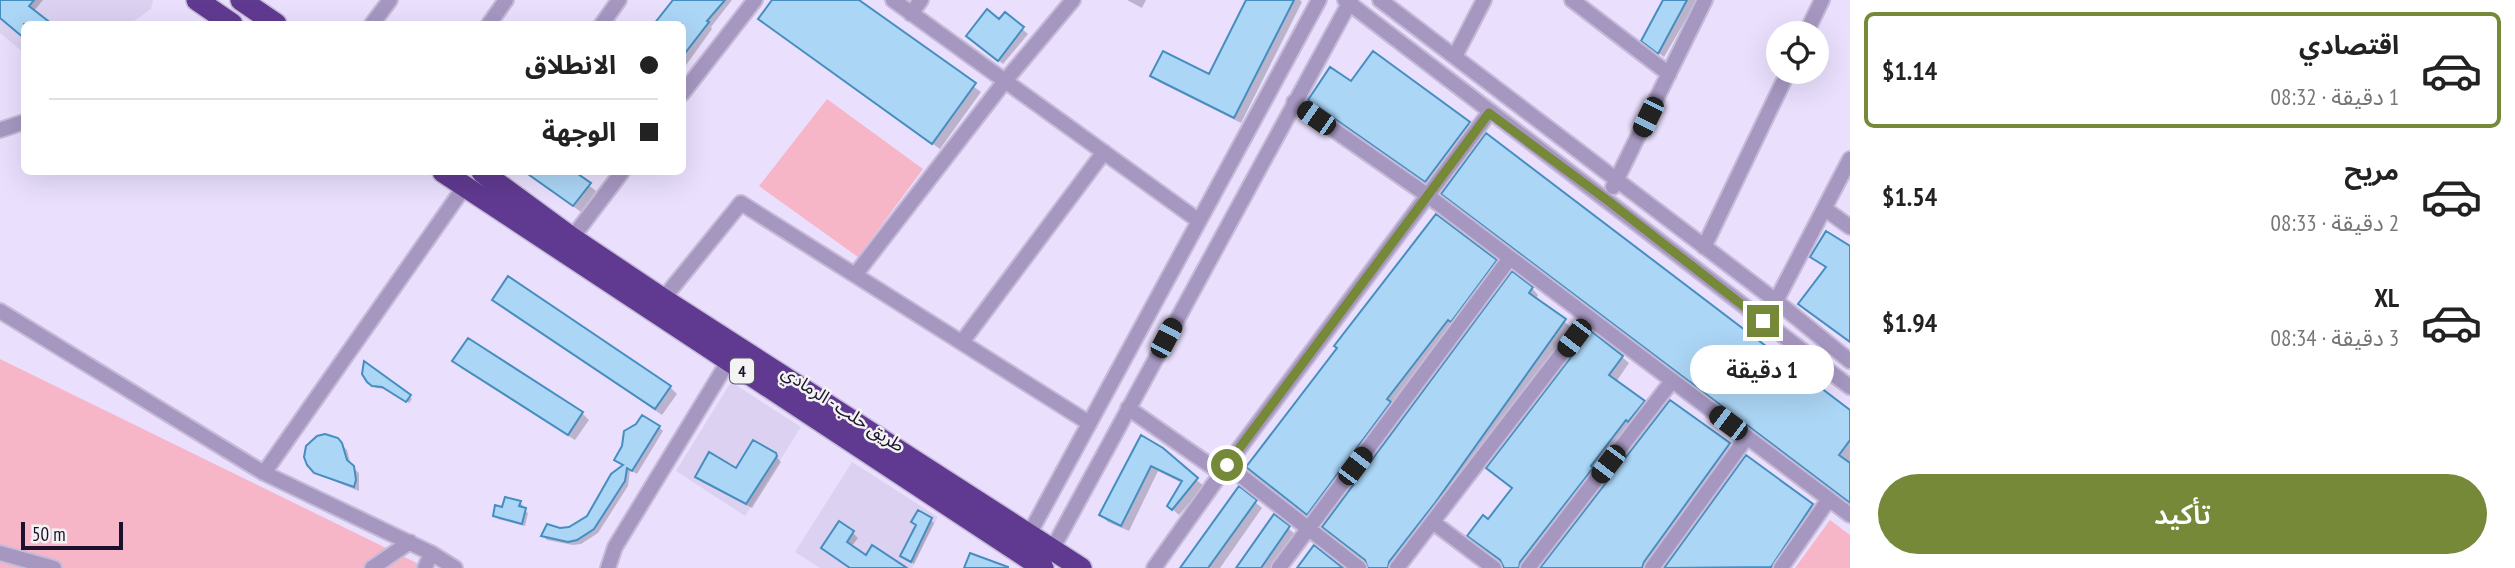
<!DOCTYPE html>
<html lang="ar">
<meta charset="utf-8">
<style>
:root{--surface:#fff;--page:#f2f2f2;--text:#222;--muted:#767676;--line:#e0e0e0;--accent:#768939}
body{margin:0;font-family:"PT Sans Narrow","Noto Sans Arabic",sans-serif;background:var(--page);color:var(--text);direction:rtl;height:100vh;display:flex;flex-direction:column;font-size:26px;white-space:nowrap}
*{box-sizing:border-box;margin:0}
p{font-size:23px;color:var(--muted)}
.icon{flex:none;width:38px;height:38px;fill:none;stroke:currentColor;stroke-width:2;stroke-linecap:round;stroke-linejoin:round}
.map{position:relative;flex:1;overflow:hidden;direction:ltr}
.sheet{display:flex;flex-direction:column;background:var(--surface);width:665px}
.sheet>*{flex:none}
.banner{position:absolute;left:21px;top:21px;width:665px;height:154px;border-radius:10px;box-shadow:0 7px 28px #0002;direction:rtl;display:grid;align-content:center;height:154px;padding:0 28px;background:var(--surface)}
.buttons{position:absolute;left:1766px;top:21px;display:grid;gap:14px}
.buttons a{display:grid;place-items:center;width:63px;height:63px;border-radius:50%;background:var(--surface);box-shadow:0 7px 28px #0002;font-size:35px}
.scale{position:absolute;left:21px;bottom:18px;width:102px;box-sizing:border-box;padding-left:7px;border:4px solid #1c112c;border-top:0;font-size:19px;line-height:24px;white-space:nowrap;color:#1c112c;-webkit-text-stroke:5px #f3f3f3;paint-order:stroke}
.end{position:absolute;width:32px;height:32px;margin:-16px;border:9px solid #768939;background:#fff;box-shadow:0 0 0 4px #fff}
.from{border-radius:50%}
.bubble{position:absolute;height:49px;border-radius:24px;background:var(--surface);box-shadow:0 7px 28px #0002;font-size:23px;font-weight:600;line-height:49px;text-align:center;direction:rtl}
.car{position:absolute;width:21px;height:42px;margin:-21px -10px;border-radius:9px;box-shadow:0 0 5px 2px #0007;background:linear-gradient(#222 24%,#8ab4d8 0 40%,#222 0 76%,#8ab4d8 0 86%,#222 0)}
.banner b{display:flex;align-items:center;gap:24px;height:66px;font-size:26px}
.banner b+b{border-top:2px solid var(--line)}
.banner i{width:18px;height:18px;background:var(--text)}
ul{padding:12px 0 0;list-style:none}
li{display:flex;align-items:center;gap:21px;height:116px;margin:0 14px 10px;padding:0 14px;border:4px solid transparent;border-radius:10px}
li div{flex:1}
li b{display:block;font-size:26px}
li em{font-style:normal;font-weight:600}
li.active{border-color:var(--accent)}
li>.icon{width:63px;height:63px;stroke-width:1.5}
.action{display:flex;gap:14px;margin-top:auto;padding:14px 28px}
.action a{flex:1;height:80px;border-radius:42px;background:var(--accent);color:#fff;font-size:28px;font-weight:600;line-height:80px;text-align:center}
main{display:flex;flex:1;min-height:0}
.map>svg:first-child{display:block}
.built{fill:#dcd1f1}
.green{fill:#f7b6c8}
.shadow{fill:#0003}
.building{fill:#acd6f6;stroke:#458ebf;stroke-width:2}
.lines{fill:none;stroke-linecap:round;stroke-linejoin:round}
.minor-casing{stroke:#c5bbd8;stroke-width:18}
.highway-casing{stroke:#c5bbd8;stroke-width:24}
.minor{stroke:#a697c1;stroke-width:14}
.highway{stroke:#603a91;stroke-width:21}
.route{stroke:#768939;stroke-width:9}
.labels{text-anchor:middle;stroke-width:5;stroke-linejoin:round;paint-order:stroke}
.shield{fill:#f3f3f3;stroke:#5c5568;stroke-width:2}
.shield-label{font-size:16px;font-weight:bold;fill:#1c112c}
.street-label{font-size:18px;fill:#1c112c;stroke:#f3f3f3}
</style>
<main>
<section class="sheet">
<ul>
<li class="active"><svg class="icon" aria-label="car" viewBox="0 0 24 24"><path d="M5 17H2v-5l4-1 3-4h7l3 4 3 1v5h-3M9 17h6M6 11h13"/><circle cx="7" cy="17" r="2"/><circle cx="17" cy="17" r="2"/></svg><div><b>اقتصادي</b><p>1 دقيقة · 08:32</p></div><em>$1.14</em></li>
<li><svg class="icon" aria-label="car" viewBox="0 0 24 24"><path d="M5 17H2v-5l4-1 3-4h7l3 4 3 1v5h-3M9 17h6M6 11h13"/><circle cx="7" cy="17" r="2"/><circle cx="17" cy="17" r="2"/></svg><div><b>مريح</b><p>2 دقيقة · 08:33</p></div><em>$1.54</em></li>
<li><svg class="icon" aria-label="car" viewBox="0 0 24 24"><path d="M5 17H2v-5l4-1 3-4h7l3 4 3 1v5h-3M9 17h6M6 11h13"/><circle cx="7" cy="17" r="2"/><circle cx="17" cy="17" r="2"/></svg><div><b>XL</b><p>3 دقيقة · 08:34</p></div><em>$1.94</em></li>
</ul>
<div class="action"><a>تأكيد</a></div>
</section>
<div class="map">
<svg width="1850" height="568" viewBox="0 0 1850 568">
<rect width="100%" height="100%" fill="#eae0fe"/>
<path class="built" d="M0,0H153L151,9L130,24H24V53L0,33Z
M731,382L801,427L745,516L676,471Z
M852,462L938,517L912,568H820L795,552Z"/>
<path class="green" d="M827,99L923,169L858,257L759,186Z
M0,359L427,568H0Z
M1830,520L1850,535V568H1795Z"/>
<path class="shadow" d="M0,0H43L33,12L49,24H24V37L0,17Z
M675,0H732L711,27L712,29L684,68L682,67V24H655Z
M774,0H855L981,92L940,149L767,26Z
M1127,0H1146L1142,8Z
M1248,0H1300L1302,2L1241,123L1159,82L1152,76L1210,77Z
M1663,0H1697L1664,57L1648,45Z
M1005,14L1028,34L1003,64L973,40L1000,21Z
M1373,53L1475,129L1432,187L1310,100L1351,83Z
M1486,136L1850,412V503Z
M525,172H572L596,191L581,212Z
M1496,261L1502,268L1314,520L1248,467Z
M1532,288L1538,295L1535,300L1571,327L1441,510L1397,568H1370L1368,562L1331,533Z
M494,300L670,387L677,394L662,415Z
M1622,357L1629,363L1616,382L1650,409L1527,568H1506L1503,562L1476,542L1513,489L1488,468Z
M455,361L582,413L589,420L575,440L461,368Z
M364,373L409,397L412,399L409,403L386,389L376,388Z
M1670,402L1736,451L1651,568H1542Z
M659,427L663,431L637,474L630,470L628,486L598,533L581,544L573,545L547,540L543,536L560,530L569,529L589,517L624,466L616,460Z
M1142,437L1204,486L1179,515L1169,506L1182,483L1158,471L1129,531L1108,522L1101,515Z
M337,440L347,450L351,466L359,473V491L316,474L311,469Z
M775,455L781,462L752,508L702,482L697,477L737,470Z
M1746,458L1819,512L1780,568H1666Z
M520,502L523,506L522,509L528,513L525,526L498,519L494,516Z
M1255,502L1262,508L1220,568H1182Z
M1275,517L1296,535L1273,568H1238Z
M931,520L934,523L914,564L902,556Z
M853,533L858,538L851,547L866,557L901,568H851L823,548Z"/>
<path class="building" d="M0,0H34L29,6L52,24H24V38L0,18Z
M673,0H725L707,21L709,22L682,57V24H654Z
M772,0H859L976,83L932,144L758,19Z
M1246,0H1294L1234,118L1150,76L1163,51L1209,74Z
M1663,0H1687L1658,54L1641,41Z
M987,9L999,19L1005,12L1024,27L998,61L966,36Z
M1373,51L1470,122L1425,182L1308,100L1330,67L1351,81Z
M1486,133L1850,410V440L1839,455L1850,463V503L1441,194Z
M525,172H575L591,183L573,206Z
M1436,214L1497,260L1451,322L1448,320L1387,399L1391,402L1307,515L1246,467L1337,348L1334,346Z
M1826,231L1850,246V342L1798,304L1826,267L1810,257Z
M1512,271L1533,287L1529,293L1566,319L1435,503L1389,562L1388,568H1368L1365,560L1322,527Z
M508,276L671,386L655,409L492,300Z
M1591,331L1623,356L1609,375L1645,401L1628,422L1626,420L1591,466L1593,468L1520,562L1519,568H1504L1500,560L1467,536L1483,515L1488,519L1512,488L1486,468Z
M468,338L583,412L568,435L452,361Z
M364,361L411,395L406,402L382,387L372,386L367,382L362,374Z
M1670,400L1730,443L1644,562L1642,568H1540Z
M642,415L660,426L632,471L627,468L625,481L594,529L577,540L568,542L541,536L547,524L560,528L569,527L587,516L611,474L623,465L614,460L622,446L624,431L636,424Z
M325,434L338,438L342,443L347,460L354,466L356,480L354,487L314,473L307,465L304,457L306,446L317,436Z
M1141,435L1163,448L1198,478L1172,510L1167,506L1182,481L1151,466L1121,526L1099,515Z
M753,440L776,453L777,456L746,504L695,477L709,452L736,468Z
M1746,455L1813,504L1771,567L1664,568Z
M1239,486L1257,500L1208,568H1180Z
M505,497L521,501L519,506L526,508L522,524L493,516L495,505L502,507Z
M918,510L932,518L911,562L900,556L916,525L911,522Z
M1274,514L1290,526L1261,568H1236Z
M839,521L854,531L847,542L866,555L872,545L907,568H850L821,548Z
M1314,545L1343,568H1297Z
M970,553L1008,567V568H964Z"/>
<g class="lines">
<defs>
<path id="minor" d="M893,0L1199,221
M1345,0L1850,387
M1380,0L1776,301L1850,361
M1572,0L1669,74
M911,14L921,0
M372,24L390,0
M489,24L506,0
M602,24L619,0
M1806,33L1822,0
M1455,56L1484,0
M682,94L755,0
M1294,102L1427,195L1850,515
M0,130L24,122
M1613,187L1705,0
M1825,209L1850,227
M572,238L622,172
M1704,247L1788,72
M855,275L1005,81L1073,0
M663,299L741,203L1089,423
M0,311L264,473L431,553L425,568
M1763,321L1776,301L1850,159
M962,342L1104,152
M1128,408L1221,473
M1227,465L1359,568
M264,473L465,186
M1434,523L1494,568
M1026,540L1319,0
M0,553L54,568
M431,553L455,568
M1048,557L1351,0
M372,568L410,542
M608,568L615,547L728,362
M1154,568L1227,465L1489,113
M1279,568L1510,258
M1397,568L1589,318
M1528,568L1672,381
M1652,568L1747,437
M1781,568L1829,499"/>
<path id="highway" d="M197,0L232,24
M241,0L276,24
M443,172L1043,568
M482,172L572,238L663,299L1081,568"/>
</defs>
<use href="#minor" class="minor-casing"/>
<use href="#highway" class="highway-casing"/>
<use href="#minor" class="minor"/>
<use href="#highway" class="highway"/>
</g>
<g class="lines">
<path class="route" d="M1227,465L1489,113L1607,200L1763,321"/>
</g>
<g class="labels">
<rect class="shield" x="730" y="358.5" width="24" height="25" rx="5"/>
<g class="shield-label">
<text x="742" y="377">4</text>
</g>
<g class="street-label">
<text transform="translate(843 409) rotate(33)" y="6">طريق حلب - الرمادي</text>
</g>
</g>
</svg>
<div class="buttons">
<a><svg class="icon" aria-label="locate" viewBox="0 0 24 24"><circle cx="12" cy="12" r="6"/><path d="M12 2v4M12 18v4M2 12h4M18 12h4"/></svg></a>
</div>
<div class="scale">50 m</div>
<i class="end from" style="left:1227px;top:465px"></i>
<i class="end" style="left:1763px;top:321px"></i>
<div class="bubble" style="left:1690px;top:345px;width:144px">1 دقيقة</div>
<i class="car" style="left:1648px;top:117px;rotate:206deg"></i>
<i class="car" style="left:1316px;top:118px;rotate:305deg"></i>
<i class="car" style="left:1166px;top:338px;rotate:28deg"></i>
<i class="car" style="left:1574px;top:338px;rotate:217deg"></i>
<i class="car" style="left:1728px;top:423px;rotate:307deg"></i>
<i class="car" style="left:1608px;top:464px;rotate:217deg"></i>
<i class="car" style="left:1355px;top:466px;rotate:37deg"></i>
<div class="banner">
<b><i class="from"></i>الانطلاق</b>
<b><i></i>الوجهة</b>
</div>
</div>
</main>
